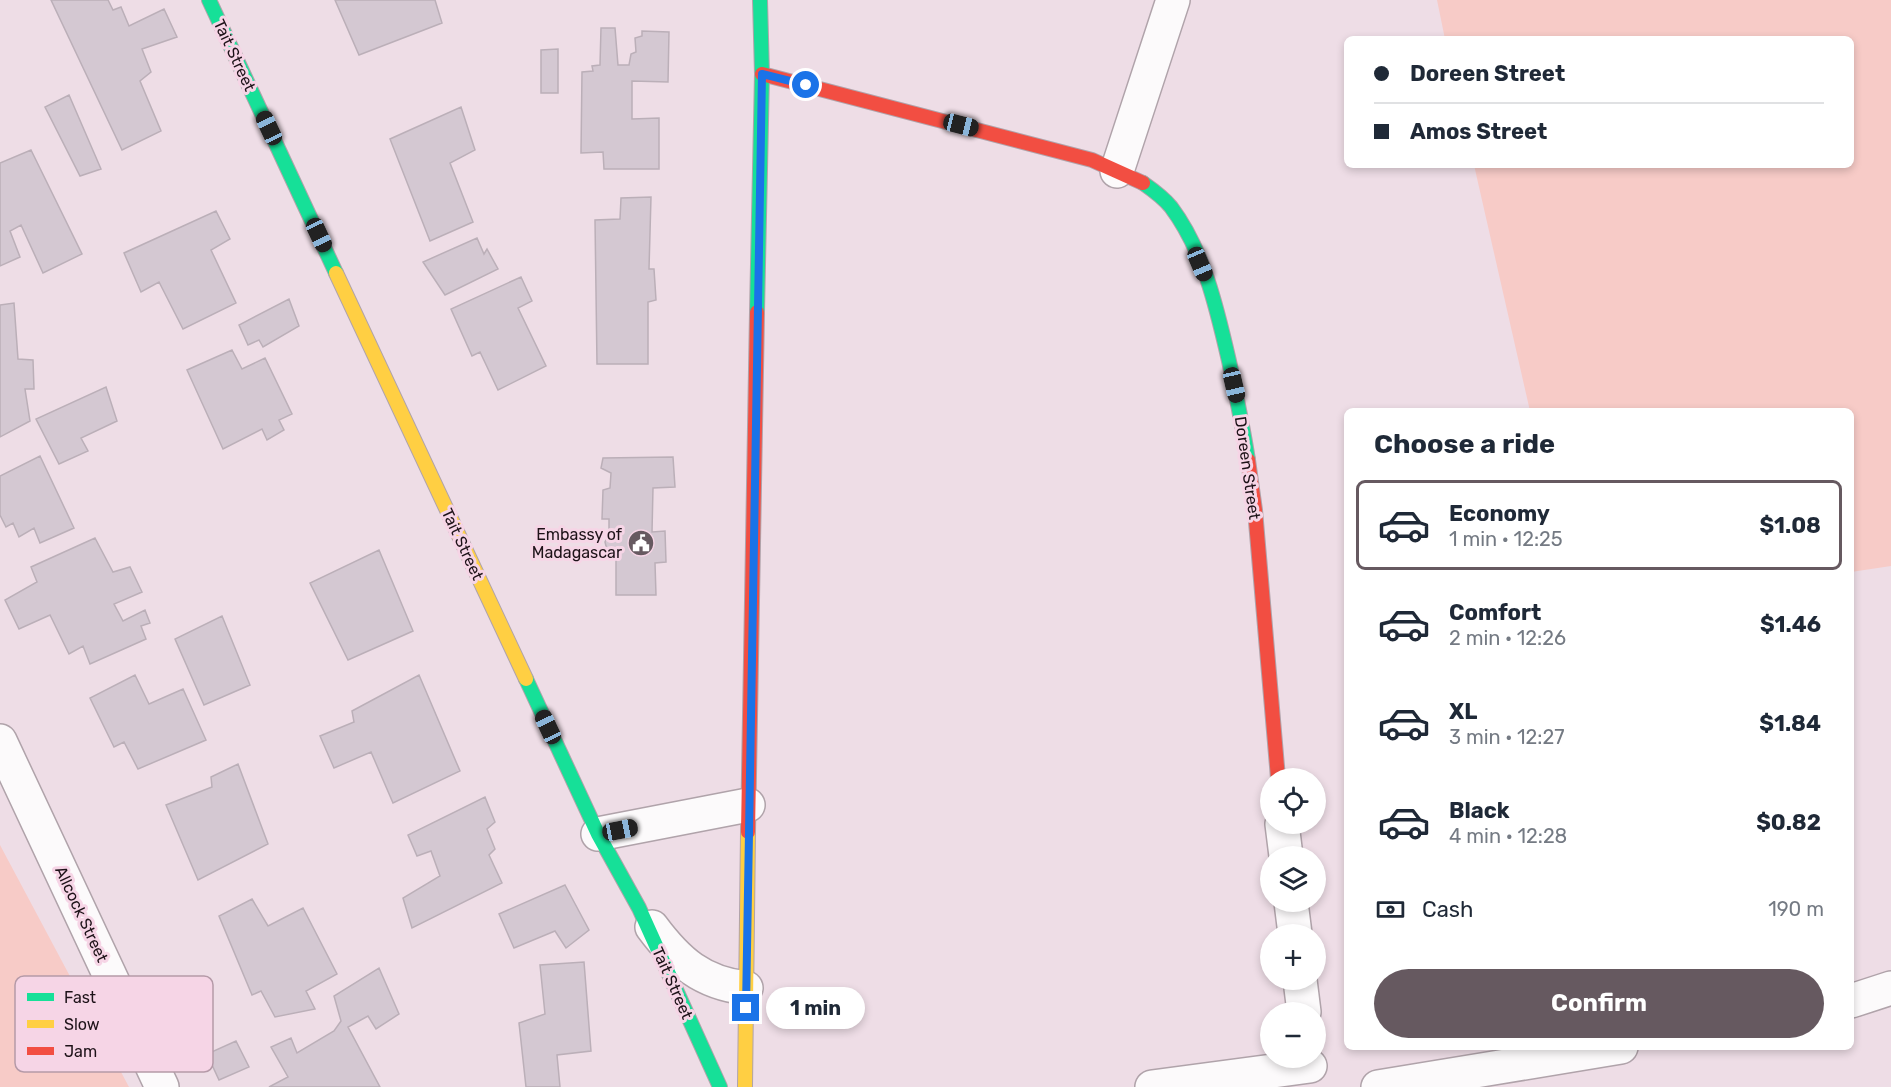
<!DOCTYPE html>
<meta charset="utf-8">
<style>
:root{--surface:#fff;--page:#f6f6f7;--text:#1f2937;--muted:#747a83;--line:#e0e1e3;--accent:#665960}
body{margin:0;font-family:Rubik,sans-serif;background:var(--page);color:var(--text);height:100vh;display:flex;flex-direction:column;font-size:22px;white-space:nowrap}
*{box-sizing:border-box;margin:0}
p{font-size:20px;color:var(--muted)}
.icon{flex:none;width:33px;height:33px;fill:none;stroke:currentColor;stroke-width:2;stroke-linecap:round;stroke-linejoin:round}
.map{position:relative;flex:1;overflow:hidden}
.drawer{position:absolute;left:1344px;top:408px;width:510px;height:642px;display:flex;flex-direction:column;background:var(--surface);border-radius:9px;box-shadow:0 3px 9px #0003}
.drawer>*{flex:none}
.banner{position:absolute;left:1344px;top:36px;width:510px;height:132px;border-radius:9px;box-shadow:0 3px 9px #0003;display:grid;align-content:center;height:132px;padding:0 30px;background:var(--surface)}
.buttons{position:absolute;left:1260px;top:768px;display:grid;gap:12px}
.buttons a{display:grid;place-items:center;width:66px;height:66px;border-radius:50%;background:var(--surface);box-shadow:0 3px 9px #0003;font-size:30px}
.end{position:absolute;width:27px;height:27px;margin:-14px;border:8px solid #1a73e8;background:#fff;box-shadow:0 0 0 3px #fff}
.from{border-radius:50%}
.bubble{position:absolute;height:42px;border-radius:21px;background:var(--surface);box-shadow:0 3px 9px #0003;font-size:20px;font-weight:700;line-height:42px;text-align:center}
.car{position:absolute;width:18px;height:36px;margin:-18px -9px;border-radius:8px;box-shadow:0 0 4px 2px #0007;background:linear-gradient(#222 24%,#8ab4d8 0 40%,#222 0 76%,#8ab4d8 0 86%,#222 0)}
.banner b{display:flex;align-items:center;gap:21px;height:57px;font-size:22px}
.banner b+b{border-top:2px solid var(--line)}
.banner i{width:15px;height:15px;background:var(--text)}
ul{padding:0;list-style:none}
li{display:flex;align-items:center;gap:18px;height:90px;margin:0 12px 9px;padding:0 18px;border:3px solid transparent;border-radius:9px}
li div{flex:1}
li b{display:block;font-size:22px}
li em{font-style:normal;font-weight:700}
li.on{border-color:var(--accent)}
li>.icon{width:54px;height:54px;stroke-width:1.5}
h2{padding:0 30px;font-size:27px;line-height:72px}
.pay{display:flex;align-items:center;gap:15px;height:66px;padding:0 30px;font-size:22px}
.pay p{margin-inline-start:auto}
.primary-button{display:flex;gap:12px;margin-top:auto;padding:12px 30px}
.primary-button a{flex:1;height:69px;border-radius:36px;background:var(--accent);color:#fff;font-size:24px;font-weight:700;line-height:69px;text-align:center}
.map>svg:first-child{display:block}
.green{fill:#f7cbc7}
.building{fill:#d4c8d2;stroke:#bbafb8;stroke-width:1.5}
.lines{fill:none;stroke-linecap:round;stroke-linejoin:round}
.street-casing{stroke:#b0a3aa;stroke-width:36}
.fast-casing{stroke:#b0a3aa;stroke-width:16}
.slow-casing{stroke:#b0a3aa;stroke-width:16}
.jam-casing{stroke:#b0a3aa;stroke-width:16}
.street{stroke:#fcfafb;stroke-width:33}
.fast{stroke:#16e098;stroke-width:14}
.slow{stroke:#ffcf43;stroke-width:14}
.jam{stroke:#f24e42;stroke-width:14}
.route{stroke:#1a73e8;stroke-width:8}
.labels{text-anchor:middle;stroke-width:6;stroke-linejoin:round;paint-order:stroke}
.street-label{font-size:16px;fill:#1d1218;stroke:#f6d5e6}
.poi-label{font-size:16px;fill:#1d1218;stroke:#f6d5e6;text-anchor:end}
.key{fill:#f6d5e6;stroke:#b59aa8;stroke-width:1.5}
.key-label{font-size:16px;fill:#1d1218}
</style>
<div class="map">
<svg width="1891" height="1087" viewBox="0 0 1891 1087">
<rect width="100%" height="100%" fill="#eedde6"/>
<path class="green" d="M1437,0H1891V566L1851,572V411H1530L1474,165H1851V39H1445Z
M0,845L129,1087H0Z"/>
<path class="building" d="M51,0H108L113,10L121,7L129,26L164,9L177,37L142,49L151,72L140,81L161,131L122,150Z
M335,0H435L442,23L359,55Z
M601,28H615L618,65H629L631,54L636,52L635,38L642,36V31L669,32L668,82L632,81V119L659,118V169H604L603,152L581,153L582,72L593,71L592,66L600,65Z
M558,49V93H541V50Z
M69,95L101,169L80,176L45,107Z
M461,107L475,150L450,163L473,222L430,241L390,139Z
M31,150L82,254L43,273L21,225L10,231L20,257L0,266V163Z
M651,197L649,269H654L656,300L648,302V364H597L595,220L620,219L621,198Z
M216,211L230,239L211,250L236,303L183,329L159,282L141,292L124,253Z
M477,238L484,254L487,249L498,269L445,295L423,262Z
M521,277L532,301L518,308L546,366L498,390L480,352L472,356L451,309Z
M289,299L299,326L263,347L259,340L248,345L239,325Z
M14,303L18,359L33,360L34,389H25L30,421L0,437V305Z
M232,350L242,369L265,358L292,414L279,420L284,430L267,440L262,429L223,449L187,370Z
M106,387L117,421L81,438L88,451L59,464L36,419Z
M40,456L74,528L40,543L34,528L19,537L13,523L6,527L0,515V476Z
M673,457L675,487L653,488L652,532L665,531L666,562L655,563L656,595H616V553L607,550L605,542L609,533V519H602L603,490L610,488L611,473L601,468L603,458Z
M95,538L113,572L130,567L142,592L114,604L123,621L145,610L150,623L141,626L146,639L90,664L83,646L69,654L50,615L19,629L5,600L37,582L31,567Z
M379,550L413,631L348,660L310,583Z
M222,616L250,685L204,705L175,639Z
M135,675L149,704L183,689L206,740L138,769L124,742L114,747L90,698Z
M419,675L460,771L393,803L371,752L334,768L320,736L354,722L352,711Z
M238,764L268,844L198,880L166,805L212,787L211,777Z
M485,797L495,822L487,829L495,849L489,855L502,883L412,928L403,898L440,876L431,851L417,856L408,835Z
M565,885L589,930L566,948L555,931L514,948L499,914Z
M252,899L268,926L303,908L337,974L306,991L315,1009L275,1017L261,991L252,995L219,916Z
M584,962L591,1051L557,1055L560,1087H526L519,1023L545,1014L540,965Z
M379,968L399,1014L376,1029L368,1016L348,1027L380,1087H269L288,1077L271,1047L291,1038L297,1053L334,1031L341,1021L334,996Z
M236,1041L249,1067L219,1080L207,1054Z"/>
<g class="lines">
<defs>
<path id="street" d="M1117,171L1173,0
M0,741L162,1087
M1282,824L1286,856
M598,834L748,805
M1291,902L1295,934
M652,927C678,962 702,983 746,988
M1300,980L1304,1012
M1851,1001L1891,988
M1152,1087L1310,1066
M1378,1087L1621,1047"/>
<path id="fast" d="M209,0L336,273
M1143,183C1153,190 1163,197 1171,207C1204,251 1217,309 1229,361C1236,394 1243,427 1248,460
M757,312L762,74L760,0
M526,679L598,834L639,908L720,1087"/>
<path id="slow" d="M336,273L526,679
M745,1087L748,832"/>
<path id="jam" d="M762,74L1092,160L1143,183
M1248,460L1255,510L1278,778
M748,832L757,312"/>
</defs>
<use href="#street" class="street-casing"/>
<use href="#fast" class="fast-casing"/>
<use href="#slow" class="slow-casing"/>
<use href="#jam" class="jam-casing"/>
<use href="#street" class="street"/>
<use href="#fast" class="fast"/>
<use href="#slow" class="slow"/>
<use href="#jam" class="jam"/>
</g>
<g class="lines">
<path class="route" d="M746,1008L762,74L806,85"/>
</g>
<defs>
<symbol id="civic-disc" viewBox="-11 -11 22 22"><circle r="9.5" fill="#665960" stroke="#f6d5e6"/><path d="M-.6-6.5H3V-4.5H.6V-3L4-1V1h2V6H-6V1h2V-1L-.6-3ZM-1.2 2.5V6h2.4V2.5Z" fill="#fff"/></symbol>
</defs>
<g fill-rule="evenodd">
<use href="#civic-disc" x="626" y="528" width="30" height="30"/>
</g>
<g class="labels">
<g class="street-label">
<text transform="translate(235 55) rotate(65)" y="6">Tait Street</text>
<text transform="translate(1248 468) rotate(82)" y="6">Doreen Street</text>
<text transform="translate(463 544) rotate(65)" y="6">Tait Street</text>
<text transform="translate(82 914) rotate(65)" y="6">Allcock Street</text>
<text transform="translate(673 983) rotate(66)" y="6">Tait Street</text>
</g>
<g class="poi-label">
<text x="622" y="540">Embassy of<tspan x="622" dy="18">Madagascar</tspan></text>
</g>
</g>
<rect x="15" y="976" width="198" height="96" rx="9" class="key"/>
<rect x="27" y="993" width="27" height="8" fill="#16e098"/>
<rect x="27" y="1020" width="27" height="8" fill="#ffcf43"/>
<rect x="27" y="1047" width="27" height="8" fill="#f24e42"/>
<g class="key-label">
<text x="64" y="1003">Fast</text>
<text x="64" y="1030">Slow</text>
<text x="64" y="1057">Jam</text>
</g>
</svg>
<div class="buttons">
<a><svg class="icon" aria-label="locate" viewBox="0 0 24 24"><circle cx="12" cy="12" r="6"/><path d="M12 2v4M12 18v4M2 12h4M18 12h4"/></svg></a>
<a><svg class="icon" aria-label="layers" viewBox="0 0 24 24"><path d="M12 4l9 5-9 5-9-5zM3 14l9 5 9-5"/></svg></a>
<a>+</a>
<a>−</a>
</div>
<i class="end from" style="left:806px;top:85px"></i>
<i class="end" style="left:746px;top:1008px"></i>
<div class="bubble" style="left:766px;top:987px;width:99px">1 min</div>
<i class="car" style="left:961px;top:125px;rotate:104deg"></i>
<i class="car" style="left:269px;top:128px;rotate:335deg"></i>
<i class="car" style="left:319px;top:235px;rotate:155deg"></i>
<i class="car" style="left:1200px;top:264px;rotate:157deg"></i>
<i class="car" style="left:1234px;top:385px;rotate:167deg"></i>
<i class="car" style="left:548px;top:727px;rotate:335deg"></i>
<i class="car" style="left:620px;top:830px;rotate:79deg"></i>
<div class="banner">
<b><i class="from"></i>Doreen Street</b>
<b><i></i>Amos Street</b>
</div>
<section class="drawer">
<h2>Choose a ride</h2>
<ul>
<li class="on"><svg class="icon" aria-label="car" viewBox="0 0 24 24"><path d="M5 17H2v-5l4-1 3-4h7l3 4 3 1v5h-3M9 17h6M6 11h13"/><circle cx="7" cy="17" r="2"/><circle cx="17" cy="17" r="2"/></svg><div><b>Economy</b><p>1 min · 12:25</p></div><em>$1.08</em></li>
<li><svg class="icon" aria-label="car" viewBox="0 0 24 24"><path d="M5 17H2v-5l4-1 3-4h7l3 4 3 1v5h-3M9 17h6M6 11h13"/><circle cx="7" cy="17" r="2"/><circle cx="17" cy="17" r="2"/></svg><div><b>Comfort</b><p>2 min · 12:26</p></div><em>$1.46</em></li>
<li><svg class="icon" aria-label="car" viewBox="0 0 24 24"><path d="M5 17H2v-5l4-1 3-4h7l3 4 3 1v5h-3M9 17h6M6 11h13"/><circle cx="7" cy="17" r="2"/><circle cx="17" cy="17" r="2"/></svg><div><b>XL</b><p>3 min · 12:27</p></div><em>$1.84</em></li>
<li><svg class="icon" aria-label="car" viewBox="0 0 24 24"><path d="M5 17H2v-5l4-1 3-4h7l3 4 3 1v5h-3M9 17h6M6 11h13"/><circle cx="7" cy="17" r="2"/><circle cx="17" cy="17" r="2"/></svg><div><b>Black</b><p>4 min · 12:28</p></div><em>$0.82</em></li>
</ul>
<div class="pay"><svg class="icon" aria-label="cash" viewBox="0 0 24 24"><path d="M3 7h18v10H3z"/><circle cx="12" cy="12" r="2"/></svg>Cash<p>190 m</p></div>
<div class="primary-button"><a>Confirm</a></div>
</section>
</div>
